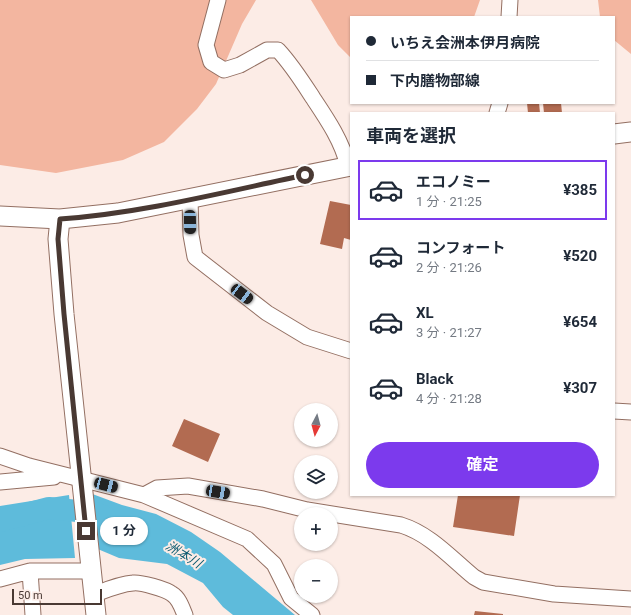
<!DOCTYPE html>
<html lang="ja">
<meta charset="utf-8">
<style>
:root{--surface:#fff;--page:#f2f2f3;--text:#1f2937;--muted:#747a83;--line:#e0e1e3;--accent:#7c3aed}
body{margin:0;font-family:Roboto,"Noto Sans JP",sans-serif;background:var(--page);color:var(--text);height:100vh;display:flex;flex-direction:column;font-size:15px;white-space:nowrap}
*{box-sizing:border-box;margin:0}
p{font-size:13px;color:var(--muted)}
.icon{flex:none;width:22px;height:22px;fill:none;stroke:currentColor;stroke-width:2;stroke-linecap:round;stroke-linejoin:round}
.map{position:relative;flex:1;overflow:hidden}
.side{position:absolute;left:350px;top:112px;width:265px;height:384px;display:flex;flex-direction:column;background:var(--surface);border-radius:0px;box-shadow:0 1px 3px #0004}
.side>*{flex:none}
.hud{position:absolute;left:350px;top:16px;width:265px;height:88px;border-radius:0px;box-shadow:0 1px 3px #0004;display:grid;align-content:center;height:88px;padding:0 16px;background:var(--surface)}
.needle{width:26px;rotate:186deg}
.tools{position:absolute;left:294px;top:403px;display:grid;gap:8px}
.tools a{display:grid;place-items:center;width:44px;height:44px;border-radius:50%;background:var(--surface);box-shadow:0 1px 3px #0004;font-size:20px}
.scale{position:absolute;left:12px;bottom:10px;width:90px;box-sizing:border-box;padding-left:4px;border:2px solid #493933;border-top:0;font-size:11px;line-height:14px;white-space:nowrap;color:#493933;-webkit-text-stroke:3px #fcece6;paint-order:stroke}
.end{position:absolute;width:18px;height:18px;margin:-9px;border:5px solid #493933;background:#fff;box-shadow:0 0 0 2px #fff}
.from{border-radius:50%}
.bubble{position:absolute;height:28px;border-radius:14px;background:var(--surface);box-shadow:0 1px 3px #0004;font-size:13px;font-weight:700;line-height:28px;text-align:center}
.car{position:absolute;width:12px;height:24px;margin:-12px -6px;border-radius:5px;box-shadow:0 0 3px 1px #0007;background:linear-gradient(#222 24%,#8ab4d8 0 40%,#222 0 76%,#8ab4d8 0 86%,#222 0)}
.hud b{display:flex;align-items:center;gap:14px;height:38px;font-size:15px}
.hud b+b{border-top:1px solid var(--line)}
.hud i{width:10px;height:10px;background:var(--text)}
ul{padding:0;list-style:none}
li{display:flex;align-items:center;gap:12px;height:60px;margin:0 8px 6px;padding:0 8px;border:2px solid transparent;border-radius:0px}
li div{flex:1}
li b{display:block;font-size:15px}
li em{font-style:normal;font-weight:700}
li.active{border-color:var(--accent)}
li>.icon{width:36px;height:36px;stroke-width:1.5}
h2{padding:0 16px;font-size:18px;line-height:48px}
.primary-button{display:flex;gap:8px;margin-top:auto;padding:8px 16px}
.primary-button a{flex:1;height:46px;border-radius:24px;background:var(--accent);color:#fff;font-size:16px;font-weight:700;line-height:46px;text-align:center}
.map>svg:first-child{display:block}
.green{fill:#f3b6a0}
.water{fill:#5ebbdb}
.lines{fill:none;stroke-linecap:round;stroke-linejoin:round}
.river{stroke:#5ebbdb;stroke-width:22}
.building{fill:#b26b51}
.minor-casing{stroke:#936f62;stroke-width:17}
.major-casing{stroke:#936f62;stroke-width:21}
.minor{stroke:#fff;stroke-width:15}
.major{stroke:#fff;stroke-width:19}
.route{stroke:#493933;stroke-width:5}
.labels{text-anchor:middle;stroke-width:4;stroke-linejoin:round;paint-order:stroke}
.water-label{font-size:13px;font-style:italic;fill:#0c5b71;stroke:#fcece6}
</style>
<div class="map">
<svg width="631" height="615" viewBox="0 0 631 615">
<rect width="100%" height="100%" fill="#fcece6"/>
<path class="green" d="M0,0H256L242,24L216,84L197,109L164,142L123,160L56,173L0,165Z
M311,0H480L474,17H351V58L338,45Z
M598,0H631V54L614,40V17H600Z"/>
<path class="water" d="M87,492L122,505L156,514L191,532L220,552L295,615H233L223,607L203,583L167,564L119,558L93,547Z
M69,495L75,558L25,559L0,565V506Z"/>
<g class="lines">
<path class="river" d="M0,521L49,508L96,513L105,517"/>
</g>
<path class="building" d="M527,103H539L540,113H528Z
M543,103H561L562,113H544Z
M330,201L351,205V240L344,238L342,249L320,244Z
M184,419L220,434L208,462L172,446Z
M458,495H520L514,536L453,527Z
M475,611L503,614V615H474Z"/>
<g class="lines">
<defs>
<path id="minor" d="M218,0L206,45L211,62L224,70L240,65L267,50H278C292,65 302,81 313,98C327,119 342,141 348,166
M509,17L510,0
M497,113L500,103
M190,199L191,235L195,257L267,313L307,337L351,351
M614,411L631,412
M0,456L29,466L144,495L157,488L188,486L263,499L307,510L401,525C430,534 451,558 474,577L483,582L554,594L631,599
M0,482L54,477
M144,495L247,539L274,564L291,598L312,615
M30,571L33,615
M0,579L30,571H90
M93,595C106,590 119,584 133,583C140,582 166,589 172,594C179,598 182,608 185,615"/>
<path id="major" d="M614,134L631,132
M0,216L60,219L118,213L351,166
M60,219L58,239L64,314L96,615"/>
</defs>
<use href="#minor" class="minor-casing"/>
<use href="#major" class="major-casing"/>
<use href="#minor" class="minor"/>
<use href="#major" class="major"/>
</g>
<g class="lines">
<path class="route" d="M86,531L64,314L58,239L60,219C143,213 224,192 305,175"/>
</g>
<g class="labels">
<g class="water-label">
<text transform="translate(184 554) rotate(31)" y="5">洲本川</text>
</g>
</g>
</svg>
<div class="tools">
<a><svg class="needle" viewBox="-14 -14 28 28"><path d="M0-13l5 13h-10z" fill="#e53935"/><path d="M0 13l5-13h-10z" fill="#747a83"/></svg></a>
<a><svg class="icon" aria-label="layers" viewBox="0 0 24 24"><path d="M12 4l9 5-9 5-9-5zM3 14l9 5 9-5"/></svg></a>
<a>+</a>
<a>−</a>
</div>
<div class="scale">50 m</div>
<i class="end from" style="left:305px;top:175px"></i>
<i class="end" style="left:86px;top:531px"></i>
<div class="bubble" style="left:100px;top:517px;width:48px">1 分</div>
<i class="car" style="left:190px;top:222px;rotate:179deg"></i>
<i class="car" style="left:242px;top:294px;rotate:127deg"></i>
<i class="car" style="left:106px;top:485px;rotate:105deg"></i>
<i class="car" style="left:218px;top:492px;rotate:100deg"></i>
<div class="hud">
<b><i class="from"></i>いちえ会洲本伊月病院</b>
<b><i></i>下内膳物部線</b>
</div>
<section class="side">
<h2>車両を選択</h2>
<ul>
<li class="active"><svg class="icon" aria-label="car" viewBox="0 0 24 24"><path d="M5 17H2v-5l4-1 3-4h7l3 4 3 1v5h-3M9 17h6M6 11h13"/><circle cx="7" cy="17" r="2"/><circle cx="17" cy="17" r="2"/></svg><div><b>エコノミー</b><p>1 分 · 21:25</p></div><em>¥385</em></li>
<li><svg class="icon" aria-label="car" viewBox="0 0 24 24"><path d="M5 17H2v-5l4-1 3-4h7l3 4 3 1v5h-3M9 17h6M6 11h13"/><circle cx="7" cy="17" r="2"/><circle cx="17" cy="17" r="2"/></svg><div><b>コンフォート</b><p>2 分 · 21:26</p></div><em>¥520</em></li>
<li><svg class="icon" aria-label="car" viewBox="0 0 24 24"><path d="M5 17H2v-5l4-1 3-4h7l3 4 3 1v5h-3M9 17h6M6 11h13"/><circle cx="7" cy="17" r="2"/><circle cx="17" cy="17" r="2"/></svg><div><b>XL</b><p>3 分 · 21:27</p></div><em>¥654</em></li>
<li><svg class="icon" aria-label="car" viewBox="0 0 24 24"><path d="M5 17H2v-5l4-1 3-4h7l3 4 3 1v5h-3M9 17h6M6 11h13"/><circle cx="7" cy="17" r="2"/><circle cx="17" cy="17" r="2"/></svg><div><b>Black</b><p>4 分 · 21:28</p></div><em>¥307</em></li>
</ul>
<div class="primary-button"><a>確定</a></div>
</section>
</div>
